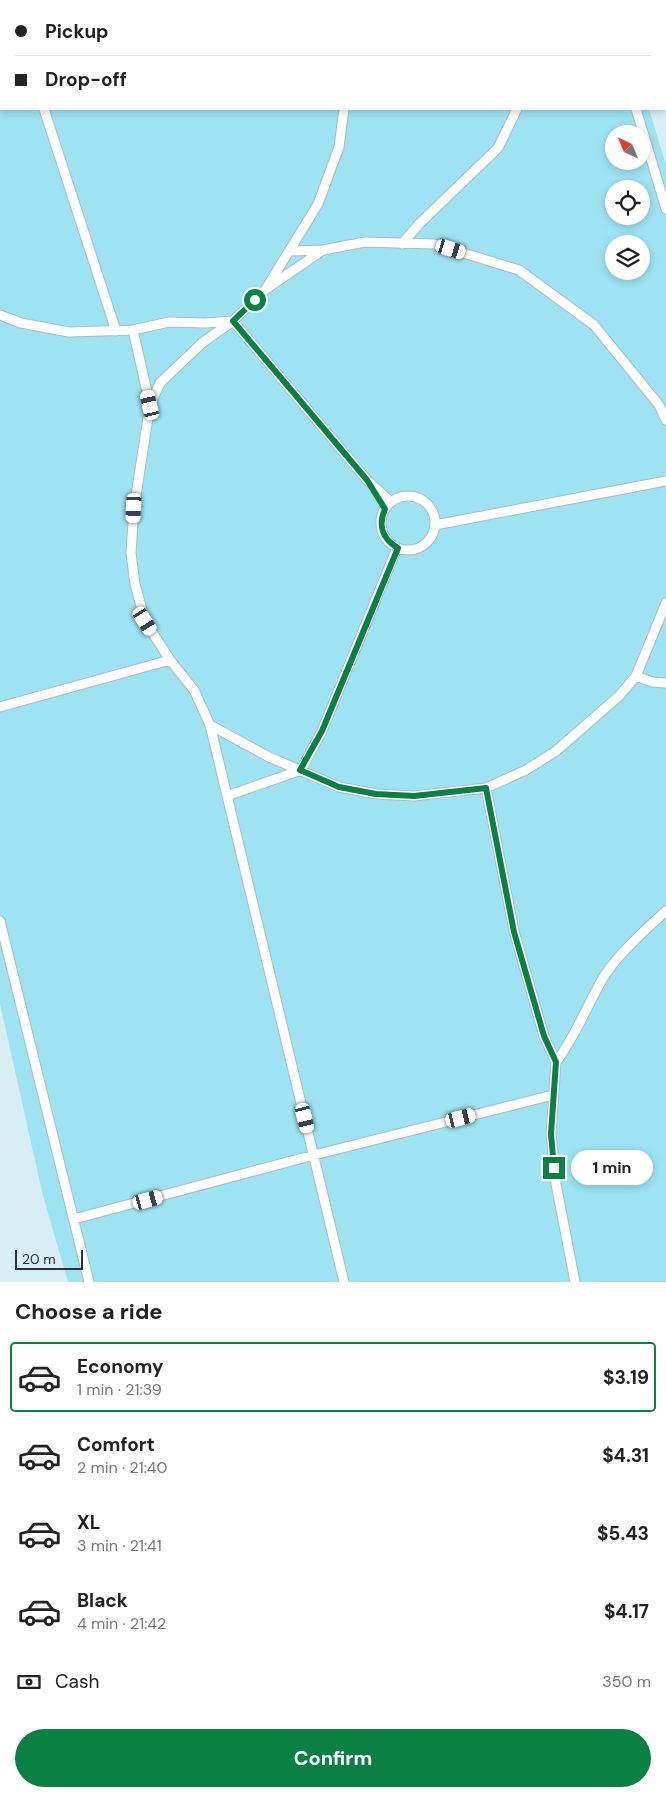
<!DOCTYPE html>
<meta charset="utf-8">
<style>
:root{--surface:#fff;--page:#f6f6f6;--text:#222;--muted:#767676;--line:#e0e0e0;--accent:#0b8043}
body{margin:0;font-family:"DM Sans",sans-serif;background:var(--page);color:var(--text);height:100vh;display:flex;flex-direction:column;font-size:19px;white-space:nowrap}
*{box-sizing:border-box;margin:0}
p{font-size:16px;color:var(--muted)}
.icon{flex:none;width:28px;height:28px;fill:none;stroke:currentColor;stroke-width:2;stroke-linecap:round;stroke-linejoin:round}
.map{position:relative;height:1282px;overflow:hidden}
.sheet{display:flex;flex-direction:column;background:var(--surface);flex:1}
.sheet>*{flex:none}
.guide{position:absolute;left:0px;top:0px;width:666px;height:110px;box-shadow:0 2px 8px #0003;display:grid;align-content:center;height:110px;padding:0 15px;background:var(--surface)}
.needle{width:32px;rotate:316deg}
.controls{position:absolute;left:605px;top:125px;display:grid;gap:10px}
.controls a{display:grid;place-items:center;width:45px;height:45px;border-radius:50%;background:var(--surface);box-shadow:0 2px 8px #0003;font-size:25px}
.scale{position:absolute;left:15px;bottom:12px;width:68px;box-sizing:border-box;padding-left:5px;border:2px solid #293335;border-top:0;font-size:14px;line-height:18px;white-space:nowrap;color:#293335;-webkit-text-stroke:4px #d7eff4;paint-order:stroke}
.end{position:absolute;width:22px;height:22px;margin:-11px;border:6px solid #0b8043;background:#fff;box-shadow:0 0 0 2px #fff}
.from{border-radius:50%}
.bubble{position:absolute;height:35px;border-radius:18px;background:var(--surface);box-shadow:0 2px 8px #0003;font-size:16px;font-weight:700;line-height:35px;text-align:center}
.car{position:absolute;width:15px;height:30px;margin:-15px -8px;border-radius:6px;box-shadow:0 0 4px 1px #0007;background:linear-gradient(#fff 24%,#345 0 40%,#fff 0 76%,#345 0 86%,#fff 0)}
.guide b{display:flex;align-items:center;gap:18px;height:48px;font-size:19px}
.guide b+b{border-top:1px solid var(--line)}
.guide i{width:12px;height:12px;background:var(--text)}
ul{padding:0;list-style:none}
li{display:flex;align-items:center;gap:15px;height:70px;margin:0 10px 8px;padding:0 5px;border:2px solid transparent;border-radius:5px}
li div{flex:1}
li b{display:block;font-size:19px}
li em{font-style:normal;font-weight:700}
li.on{border-color:var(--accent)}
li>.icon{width:45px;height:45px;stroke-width:1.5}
h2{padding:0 15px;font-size:22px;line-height:60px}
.pay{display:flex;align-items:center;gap:12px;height:55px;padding:0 15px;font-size:19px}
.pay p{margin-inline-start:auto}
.button{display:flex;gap:10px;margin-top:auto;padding:10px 15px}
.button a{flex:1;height:58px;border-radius:30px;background:var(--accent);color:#fff;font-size:20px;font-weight:700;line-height:58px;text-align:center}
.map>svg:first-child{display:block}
.green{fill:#9de3f2;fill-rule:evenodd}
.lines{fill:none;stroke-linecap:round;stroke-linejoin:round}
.service-casing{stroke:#a7bec4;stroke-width:11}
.minor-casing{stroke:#a7bec4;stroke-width:19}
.service{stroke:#fff;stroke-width:9}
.minor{stroke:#fff;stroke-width:18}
.route{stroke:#0b8043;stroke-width:6}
</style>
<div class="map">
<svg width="666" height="1282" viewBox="0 0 666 1282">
<rect width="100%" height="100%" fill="#d7eff4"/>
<path class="green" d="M0,0H618L619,1H1V109H649L666,165V1282H68L43,1196L0,1004ZM614,134H641V161H614ZM614,189H641V216H614ZM614,244H641V271H614Z"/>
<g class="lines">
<defs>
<path id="service" d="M9,0L10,1
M331,0V1
M603,0V1
M278,1L282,0
M538,1V0
M0,94L1,93
M44,109L116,331
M636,109L666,209
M402,244L419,224L498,148L517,109
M289,251L323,250
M267,287L318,204L339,147L344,109
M0,315L21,323L69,332L133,330L169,322L205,323L233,321L367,480L391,502
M133,330L150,405
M381 523a27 27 0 1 1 54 0a27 27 0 1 1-54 0Z
M435,525L666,481
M636,676L652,682L666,683
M0,707L170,660
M210,725L269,757L339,787L376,794L414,796L486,788L526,770L556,751L619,696L636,676L666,603
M486,788L514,931L544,1036L556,1062L551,1134L556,1184L575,1282
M227,796L301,770L322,731L397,548
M0,921L89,1282
M556,1062C575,1037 587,1006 603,978C618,954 645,930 666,911
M74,1219L314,1155L553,1095
M344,1282L210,725L194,690L170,660L145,621L135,584L131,553L134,508L150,405L160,383L202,343L233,321L266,289L323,250L365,242L434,244L519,270L594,325L659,405L666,420"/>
<path id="minor" d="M646,0L647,1
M665,64L666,67"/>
</defs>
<use href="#service" class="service-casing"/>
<use href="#minor" class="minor-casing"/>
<use href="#service" class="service"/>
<use href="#minor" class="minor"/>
</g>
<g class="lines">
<path class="route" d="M255,300L233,321L367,480L385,509C378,525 382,539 398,548L322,731L300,770L339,787L376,794L414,796L486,788L514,932L544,1036L556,1062L551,1134L554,1168"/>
</g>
</svg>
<div class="controls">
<a><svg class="needle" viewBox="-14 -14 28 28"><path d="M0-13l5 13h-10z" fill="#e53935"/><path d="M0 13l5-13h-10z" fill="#767676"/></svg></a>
<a><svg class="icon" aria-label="locate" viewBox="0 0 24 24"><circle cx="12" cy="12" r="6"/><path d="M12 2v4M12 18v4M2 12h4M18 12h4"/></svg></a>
<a><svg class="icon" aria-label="layers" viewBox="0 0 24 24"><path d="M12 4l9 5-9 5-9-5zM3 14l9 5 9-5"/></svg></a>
</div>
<div class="scale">20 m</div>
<i class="end from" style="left:255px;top:300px"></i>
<i class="end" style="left:554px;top:1168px"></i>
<div class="bubble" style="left:571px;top:1150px;width:82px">1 min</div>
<i class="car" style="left:451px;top:249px;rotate:107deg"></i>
<i class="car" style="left:150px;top:405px;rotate:347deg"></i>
<i class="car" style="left:134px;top:508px;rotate:183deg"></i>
<i class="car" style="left:145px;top:621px;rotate:148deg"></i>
<i class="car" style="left:305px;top:1118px;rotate:166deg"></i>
<i class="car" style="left:461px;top:1118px;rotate:76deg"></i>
<i class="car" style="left:148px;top:1200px;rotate:75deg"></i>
<div class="guide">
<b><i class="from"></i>Pickup</b>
<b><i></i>Drop-off</b>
</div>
</div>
<section class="sheet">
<h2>Choose a ride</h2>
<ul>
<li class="on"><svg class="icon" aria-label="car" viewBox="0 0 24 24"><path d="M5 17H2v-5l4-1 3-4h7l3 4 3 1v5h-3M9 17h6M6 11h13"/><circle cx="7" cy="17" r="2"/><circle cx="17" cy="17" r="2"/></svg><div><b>Economy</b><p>1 min · 21:39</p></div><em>$3.19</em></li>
<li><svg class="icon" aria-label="car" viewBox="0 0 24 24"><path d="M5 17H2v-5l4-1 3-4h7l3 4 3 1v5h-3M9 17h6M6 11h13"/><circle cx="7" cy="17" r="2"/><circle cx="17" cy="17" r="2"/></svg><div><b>Comfort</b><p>2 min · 21:40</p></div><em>$4.31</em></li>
<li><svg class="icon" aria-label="car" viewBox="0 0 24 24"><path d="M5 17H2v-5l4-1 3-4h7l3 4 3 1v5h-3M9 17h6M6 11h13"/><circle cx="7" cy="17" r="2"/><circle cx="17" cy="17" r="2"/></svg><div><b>XL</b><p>3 min · 21:41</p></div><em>$5.43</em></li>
<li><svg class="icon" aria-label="car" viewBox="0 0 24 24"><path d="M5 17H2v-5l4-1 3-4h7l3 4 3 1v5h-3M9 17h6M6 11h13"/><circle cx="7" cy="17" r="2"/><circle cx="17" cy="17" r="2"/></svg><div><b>Black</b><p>4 min · 21:42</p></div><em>$4.17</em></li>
</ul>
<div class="pay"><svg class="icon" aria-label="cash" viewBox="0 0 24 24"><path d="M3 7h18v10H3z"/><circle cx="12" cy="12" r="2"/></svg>Cash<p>350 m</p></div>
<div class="button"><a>Confirm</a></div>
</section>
